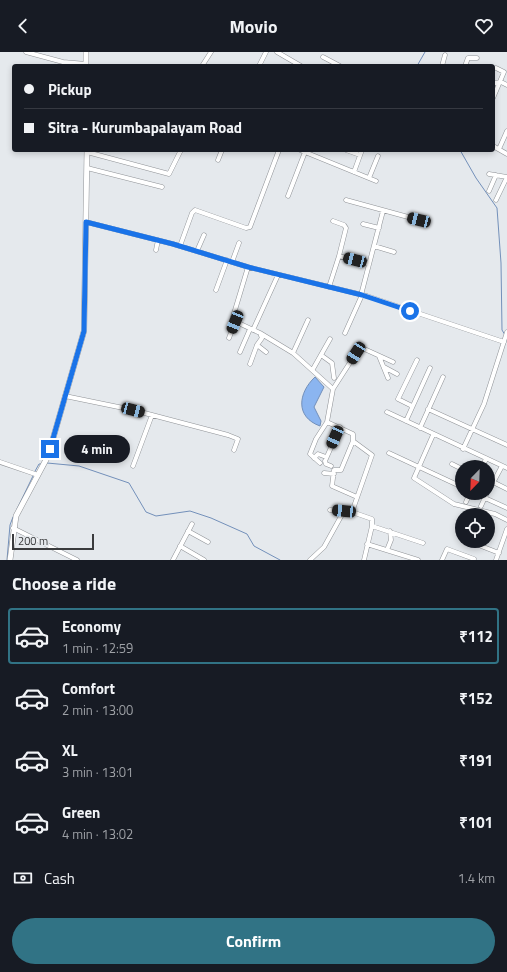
<!DOCTYPE html>
<meta charset="utf-8">
<style>
:root{--surface:#171b24;--page:#242831;--text:#f1f3f6;--muted:#9ea1a6;--line:#363941;--accent:#317385}
body{margin:0;font-family:"Titillium Web",sans-serif;background:var(--page);color:var(--text);height:100vh;display:flex;flex-direction:column;font-size:15px;white-space:nowrap}
*{box-sizing:border-box;margin:0}
p{font-size:13px;color:var(--muted)}
.icon{flex:none;width:22px;height:22px;fill:none;stroke:currentColor;stroke-width:2;stroke-linecap:round;stroke-linejoin:round}
.map{position:relative;height:508px;overflow:hidden}
.side{display:flex;flex-direction:column;background:var(--surface);flex:1}
.side>*{flex:none}
.top-card{position:absolute;left:12px;top:12px;width:483px;height:88px;border-radius:4px;box-shadow:0 2px 6px #0003;display:grid;align-content:center;height:88px;padding:0 12px;background:var(--surface)}
.needle{width:26px;rotate:203deg}
.controls{position:absolute;left:455px;top:408px;display:grid;gap:8px}
.controls a{display:grid;place-items:center;width:40px;height:40px;border-radius:50%;background:var(--surface);box-shadow:0 2px 6px #0003;font-size:20px}
.scale{position:absolute;left:12px;bottom:10px;width:82px;box-sizing:border-box;padding-left:4px;border:2px solid #3a3b3d;border-top:0;font-size:11px;line-height:14px;white-space:nowrap;color:#3a3b3d;-webkit-text-stroke:3px #e5e9ed;paint-order:stroke}
.end{position:absolute;width:18px;height:18px;margin:-9px;border:5px solid #1a73e8;background:#fff;box-shadow:0 0 0 2px #fff}
.from{border-radius:50%}
.bubble{position:absolute;height:28px;border-radius:14px;background:var(--surface);box-shadow:0 2px 6px #0003;font-size:13px;font-weight:700;line-height:28px;text-align:center}
.car{position:absolute;width:12px;height:24px;margin:-12px -6px;border-radius:5px;box-shadow:0 0 3px 1px #0007;background:linear-gradient(#222 24%,#8ab4d8 0 40%,#222 0 76%,#8ab4d8 0 86%,#222 0)}
.top-card b{display:flex;align-items:center;gap:14px;height:38px;font-size:15px}
.top-card b+b{border-top:1px solid var(--line)}
.top-card i{width:10px;height:10px;background:var(--text)}
ul{padding:0;list-style:none}
li{display:flex;align-items:center;gap:12px;height:56px;margin:0 8px 6px;padding:0 4px;border:2px solid transparent;border-radius:4px}
li div{flex:1}
li b{display:block;font-size:15px}
li em{font-style:normal;font-weight:700}
li.current{border-color:var(--accent)}
li>.icon{width:36px;height:36px;stroke-width:1.5}
h2{padding:0 12px;font-size:18px;line-height:48px}
.pay{display:flex;align-items:center;gap:10px;height:44px;padding:0 12px;font-size:15px}
.pay p{margin-inline-start:auto}
.primary-button{display:flex;gap:8px;margin-top:auto;padding:8px 12px}
.primary-button a{flex:1;height:46px;border-radius:24px;background:var(--accent);color:#fff;font-size:16px;font-weight:700;line-height:46px;text-align:center}
header{display:flex;justify-content:space-between;align-items:center;height:52px;padding:0 12px;background:var(--surface);font-size:18px;font-weight:700}
.map>svg:first-child{display:block}
.water{fill:#8bb5f0;stroke:#7390ba}
.lines{fill:none;stroke-linecap:round;stroke-linejoin:round}
.stream{stroke:#7390ba;stroke-width:1}
.minor-casing{stroke:#909397;stroke-width:5}
.major-casing{stroke:#909397;stroke-width:6}
.minor{stroke:#fff;stroke-width:4}
.major{stroke:#fff;stroke-width:5}
.route{stroke:#1a73e8;stroke-width:5}
</style>
<header><svg class="icon" aria-label="back" viewBox="0 0 24 24"><path d="M15 5l-7 7 7 7"/></svg>Movio<svg class="icon" aria-label="heart" viewBox="0 0 24 24"><path d="M12 20l-8-8c-3-5 5-10 8-4 3-6 11-1 8 4z"/></svg></header>
<div class="map">
<svg width="507" height="508" viewBox="0 0 507 508">
<rect width="100%" height="100%" fill="#e5e9ed"/>
<path class="water" d="M315,325L324,335L314,355L321,369L320,374C295,365 298,341 315,325Z"/>
<g class="lines">
<path class="stream" d="M417,14L425,0
M460,98L476,126L497,156L501,211L502,278L505,283
M47,411L79,414L129,431L146,460L156,464L190,459L211,466L247,482L254,494L280,508
M34,421L39,412H42
M17,457L33,424
M7,508L10,473L13,465"/>
<defs>
<path id="minor" d="M26,0L63,10L86,12
M277,0L301,14
M323,5L340,14
M202,14L211,0
M259,14L266,0
M442,14L445,3
M465,14L468,6H477
M493,31L501,30L507,33
M493,46L504,20L496,16
M493,94L507,102
M499,97L507,79
M300,98L376,129
M346,98L360,103
M87,100L169,122L181,98
M218,108L222,98
M87,116L162,135
M354,120L362,98
M489,122L507,125
M369,126L378,104
M489,139L496,123
M288,144L305,100
M346,148L419,168
M496,148L507,125
M333,169L344,173L346,176L339,204
M86,170L173,192L248,215L232,268L260,281L293,301L333,337L327,370L353,382V389L372,403L352,460
M363,172L379,176
M180,194L192,161L195,158L246,176L250,175L279,98
M374,194L394,200
M156,198L158,188
M197,199L204,183
M232,210L239,191
M248,215L367,244L504,290
M329,235L339,204L369,212
M216,238L227,208
M361,243L383,159
M253,278L278,223
M345,281L362,243
M229,286L235,270
M257,293L266,300
M240,300L250,277
M293,301L308,268
M321,303L332,311L334,326
M379,304L388,326
M250,312L257,293L262,286L260,281
M384,315L397,322
M313,317L330,287
M333,337L360,295L393,310
M65,344L133,358L228,383L238,387L234,398
M412,354L398,347L417,308
M428,357L507,393
M387,360L507,416
M406,369L430,316
M420,376L443,325
M433,383L414,426L454,452L495,462L507,468
M353,389L341,418H334L332,434L357,445
M463,397L484,352L507,280
M389,401L462,435
M314,406L318,402L326,405
M0,410L38,423
M320,411L310,402L316,387L327,370
M452,412L462,417
M133,414L152,363
M331,414L326,412L325,409L340,375
M482,415L486,407
M324,421L334,422
M493,430L507,437
M488,440L502,414
M485,446L507,456
M466,450L470,441
M481,454L487,441
M330,458L352,460L372,467V474L364,508
M372,474L423,491
M13,476L77,508
M188,479L208,490
M482,489L481,494L499,501
M367,492L418,508
M180,494L204,508
M387,498L391,488L390,479
M173,508L192,472
M310,508L324,495L344,459
M442,508L447,497L474,507
M496,508L507,477"/>
<path id="major" d="M86,0V14
M10,508L16,464L48,404L84,279L87,98"/>
</defs>
<use href="#minor" class="minor-casing"/>
<use href="#major" class="major-casing"/>
<use href="#minor" class="minor"/>
<use href="#major" class="major"/>
</g>
<g class="lines">
<path class="route" d="M50,397L84,279L86,170L173,192L248,215L362,243L410,259"/>
</g>
</svg>
<div class="controls">
<a><svg class="needle" viewBox="-14 -14 28 28"><path d="M0-13l5 13h-10z" fill="#e53935"/><path d="M0 13l5-13h-10z" fill="#9ea1a6"/></svg></a>
<a><svg class="icon" aria-label="locate" viewBox="0 0 24 24"><circle cx="12" cy="12" r="6"/><path d="M12 2v4M12 18v4M2 12h4M18 12h4"/></svg></a>
</div>
<div class="scale">200 m</div>
<i class="end from" style="left:410px;top:259px"></i>
<i class="end" style="left:50px;top:397px"></i>
<div class="bubble" style="left:64px;top:383px;width:66px">4 min</div>
<i class="car" style="left:419px;top:168px;rotate:284deg"></i>
<i class="car" style="left:355px;top:208px;rotate:285deg"></i>
<i class="car" style="left:235px;top:270px;rotate:202deg"></i>
<i class="car" style="left:356px;top:301px;rotate:213deg"></i>
<i class="car" style="left:133px;top:358px;rotate:105deg"></i>
<i class="car" style="left:335px;top:385px;rotate:204deg"></i>
<i class="car" style="left:344px;top:459px;rotate:275deg"></i>
<div class="top-card">
<b><i class="from"></i>Pickup</b>
<b><i></i>Sitra - Kurumbapalayam Road</b>
</div>
</div>
<section class="side">
<h2>Choose a ride</h2>
<ul>
<li class="current"><svg class="icon" aria-label="car" viewBox="0 0 24 24"><path d="M5 17H2v-5l4-1 3-4h7l3 4 3 1v5h-3M9 17h6M6 11h13"/><circle cx="7" cy="17" r="2"/><circle cx="17" cy="17" r="2"/></svg><div><b>Economy</b><p>1 min · 12:59</p></div><em>₹112</em></li>
<li><svg class="icon" aria-label="car" viewBox="0 0 24 24"><path d="M5 17H2v-5l4-1 3-4h7l3 4 3 1v5h-3M9 17h6M6 11h13"/><circle cx="7" cy="17" r="2"/><circle cx="17" cy="17" r="2"/></svg><div><b>Comfort</b><p>2 min · 13:00</p></div><em>₹152</em></li>
<li><svg class="icon" aria-label="car" viewBox="0 0 24 24"><path d="M5 17H2v-5l4-1 3-4h7l3 4 3 1v5h-3M9 17h6M6 11h13"/><circle cx="7" cy="17" r="2"/><circle cx="17" cy="17" r="2"/></svg><div><b>XL</b><p>3 min · 13:01</p></div><em>₹191</em></li>
<li><svg class="icon" aria-label="car" viewBox="0 0 24 24"><path d="M5 17H2v-5l4-1 3-4h7l3 4 3 1v5h-3M9 17h6M6 11h13"/><circle cx="7" cy="17" r="2"/><circle cx="17" cy="17" r="2"/></svg><div><b>Green</b><p>4 min · 13:02</p></div><em>₹101</em></li>
</ul>
<div class="pay"><svg class="icon" aria-label="cash" viewBox="0 0 24 24"><path d="M3 7h18v10H3z"/><circle cx="12" cy="12" r="2"/></svg>Cash<p>1.4 km</p></div>
<div class="primary-button"><a>Confirm</a></div>
</section>
